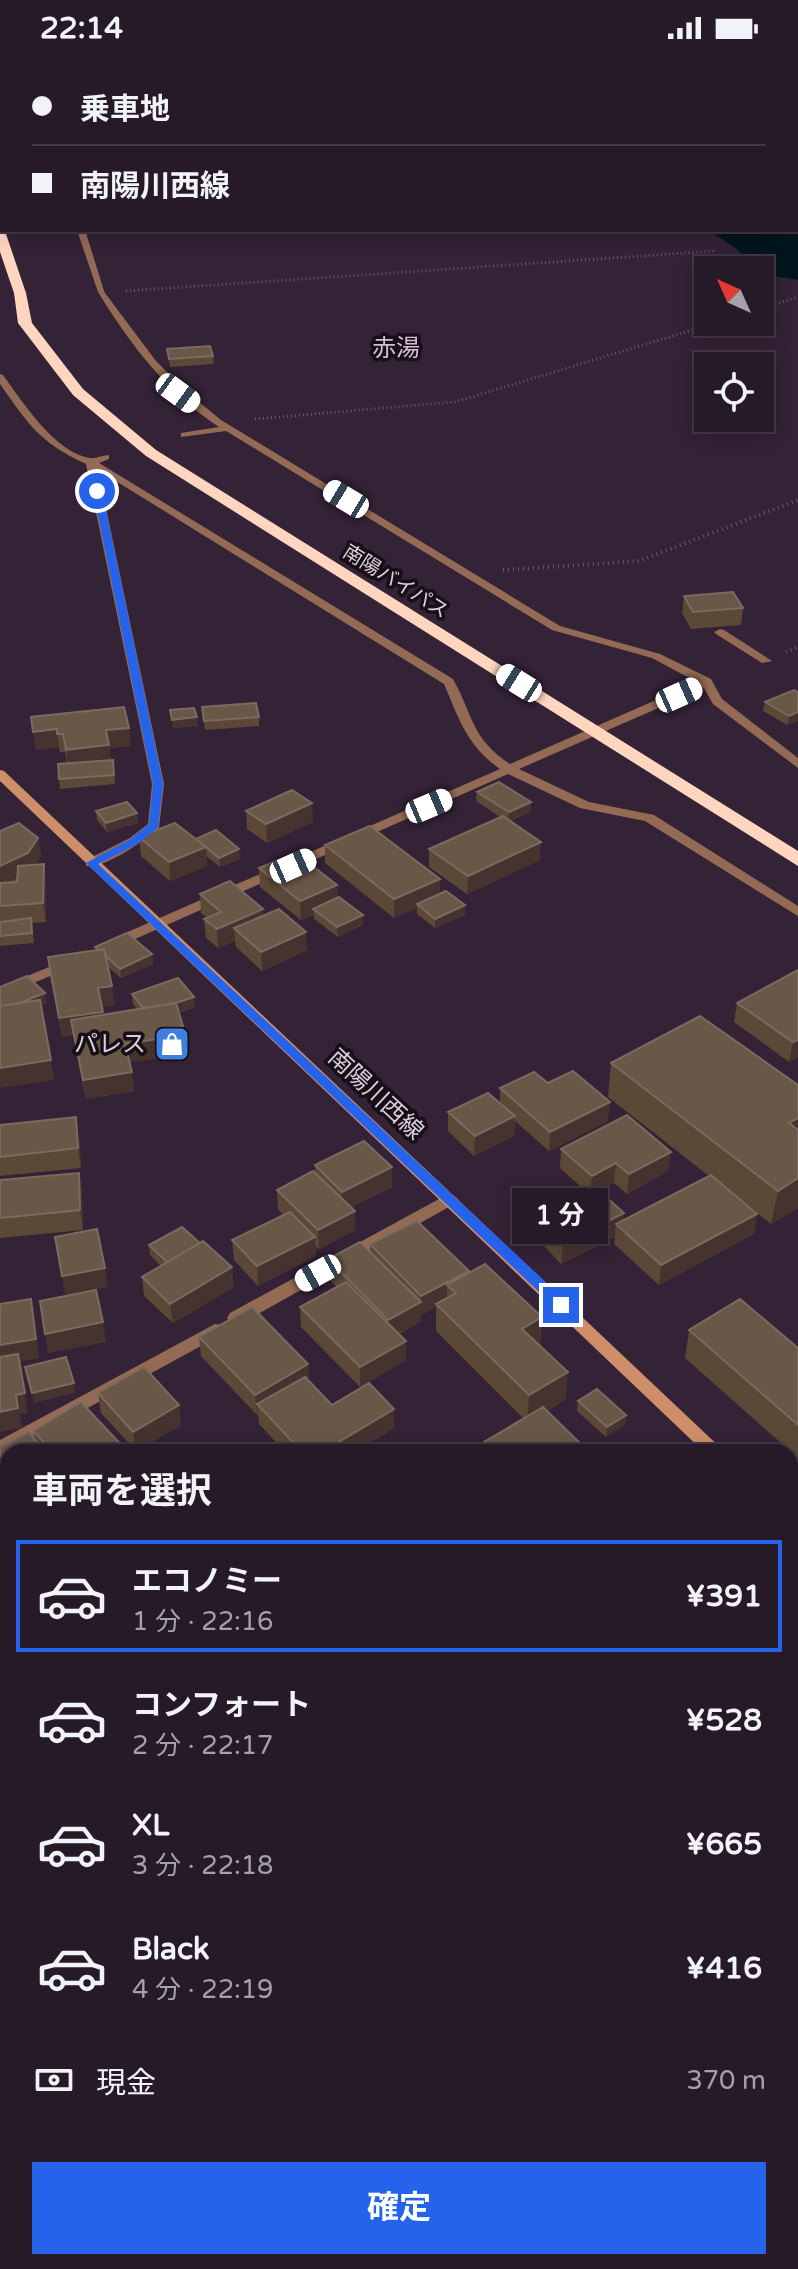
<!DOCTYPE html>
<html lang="ja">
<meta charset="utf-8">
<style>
:root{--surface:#271a28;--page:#2f2330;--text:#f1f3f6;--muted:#a4a1a8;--line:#433845;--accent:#2563eb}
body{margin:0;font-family:"Varela Round","Noto Sans JP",sans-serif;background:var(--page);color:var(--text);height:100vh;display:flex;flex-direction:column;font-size:30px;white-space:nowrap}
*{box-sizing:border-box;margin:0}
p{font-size:26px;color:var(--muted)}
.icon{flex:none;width:44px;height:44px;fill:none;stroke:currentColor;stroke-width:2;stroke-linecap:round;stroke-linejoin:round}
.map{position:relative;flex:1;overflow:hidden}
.side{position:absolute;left:0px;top:1388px;width:798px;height:826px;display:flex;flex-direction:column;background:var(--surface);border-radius:24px 24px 0 0;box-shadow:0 4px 20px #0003,0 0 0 2px var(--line)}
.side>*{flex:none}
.banner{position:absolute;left:0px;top:0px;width:798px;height:176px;box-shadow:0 4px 20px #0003,0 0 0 2px var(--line);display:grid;align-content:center;height:176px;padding:0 32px;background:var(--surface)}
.needle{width:52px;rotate:315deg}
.fabs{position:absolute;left:694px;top:200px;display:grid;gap:16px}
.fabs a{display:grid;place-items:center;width:80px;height:80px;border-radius:0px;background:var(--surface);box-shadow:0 4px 20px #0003,0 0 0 2px var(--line);font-size:40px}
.end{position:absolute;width:36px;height:36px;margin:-18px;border:10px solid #2563eb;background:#fff;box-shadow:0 0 0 4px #fff}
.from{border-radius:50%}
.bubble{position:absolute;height:56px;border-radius:0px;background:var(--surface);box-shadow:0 4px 20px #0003,0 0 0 2px var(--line);font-size:26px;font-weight:700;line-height:56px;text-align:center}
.car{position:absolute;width:24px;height:48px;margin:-24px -12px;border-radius:10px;box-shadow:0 0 6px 2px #0007;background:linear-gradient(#fff 24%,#345 0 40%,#fff 0 76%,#345 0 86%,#fff 0)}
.banner b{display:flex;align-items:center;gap:28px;height:76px;font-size:30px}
.banner b+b{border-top:2px solid var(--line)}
.banner i{width:20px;height:20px;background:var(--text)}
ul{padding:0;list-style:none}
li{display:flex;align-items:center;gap:24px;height:112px;margin:0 16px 12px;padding:0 16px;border:4px solid transparent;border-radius:0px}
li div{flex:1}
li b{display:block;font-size:30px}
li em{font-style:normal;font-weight:700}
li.selected{border-color:var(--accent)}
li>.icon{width:72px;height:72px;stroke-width:1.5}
h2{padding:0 32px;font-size:36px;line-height:96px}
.pay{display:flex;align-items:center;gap:20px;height:88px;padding:0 32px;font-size:30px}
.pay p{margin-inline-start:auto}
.primary-button{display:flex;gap:16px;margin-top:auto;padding:16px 32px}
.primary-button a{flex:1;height:92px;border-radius:0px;background:var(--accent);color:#fff;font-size:32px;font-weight:700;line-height:92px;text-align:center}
.status{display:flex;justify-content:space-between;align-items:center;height:56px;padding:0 40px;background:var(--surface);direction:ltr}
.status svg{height:22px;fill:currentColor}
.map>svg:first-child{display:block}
.water{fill:#03161e}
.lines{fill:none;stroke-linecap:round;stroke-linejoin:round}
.path-far2{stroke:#685869;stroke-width:2;stroke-dasharray:1 3;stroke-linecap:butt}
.path-far1{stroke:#685869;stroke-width:3;stroke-dasharray:1 3;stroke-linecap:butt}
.path{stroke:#685869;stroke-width:4;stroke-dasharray:1 4;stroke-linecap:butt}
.lane{fill:#936b54;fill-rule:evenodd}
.street{fill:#936b54;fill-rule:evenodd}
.secondary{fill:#cf8e6a;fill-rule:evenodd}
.highway{fill:#fed5bf;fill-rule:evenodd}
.wall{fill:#5c4836}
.shaded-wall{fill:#46332f}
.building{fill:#695748;stroke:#7b6a5f;stroke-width:2}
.route{fill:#2563eb}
.labels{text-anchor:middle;stroke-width:7;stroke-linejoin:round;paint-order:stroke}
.far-street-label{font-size:20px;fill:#dbcfdb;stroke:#170f18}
.far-quarter-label{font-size:24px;fill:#d5bdd6;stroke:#170f18}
.poi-label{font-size:24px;fill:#dbcfdb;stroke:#170f18;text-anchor:end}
.street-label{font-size:24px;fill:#dbcfdb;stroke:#170f18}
</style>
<div class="status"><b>22:14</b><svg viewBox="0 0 49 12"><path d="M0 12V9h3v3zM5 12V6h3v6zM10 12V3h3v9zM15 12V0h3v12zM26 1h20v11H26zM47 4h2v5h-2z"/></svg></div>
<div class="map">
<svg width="798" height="2213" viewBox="0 0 798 2213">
<rect width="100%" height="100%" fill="#342236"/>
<path class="water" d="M798,60V224L760,218V214H756L737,193L708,174H796Z"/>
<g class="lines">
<path class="path-far2" d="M351,0L361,2
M666,0L673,2"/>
<path class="path-far1" d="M126,235L715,195
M760,253L798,241
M255,363L455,346L719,266"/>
<path class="path" d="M503,514L639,505L798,444
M786,596L798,591"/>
<path class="lane" d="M48,0H55L56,2H49Z
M102,233L156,305L187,336L221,364L560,570L660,598L711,623L722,643L798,702V712L713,648L704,632L519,713L589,746L654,759L798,850V860L645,765L580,752L508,718L117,891H107L105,888L107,885L500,713C467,690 459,663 444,628L98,414L164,728L159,772C143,785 107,812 86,810V804L130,782L148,768L152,728L86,408C39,386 29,369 0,328V318L3,319C22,345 55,397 90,402C96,403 103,399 109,399V403L99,407L453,623C474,661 471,682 510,708L697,626L652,602L552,574L226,375L181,381V377L219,371C168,338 129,287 98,236Z
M720,573L724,574L772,605L762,607L716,578L714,576Z
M69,903L74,904L76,907L74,910L0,941V931Z
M450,1137L458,1143L456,1147L242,1267H230L227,1262L230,1257Z
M215,1268L221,1269L224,1274L221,1279L0,1400V1384Z
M0,1747L8,1751V1797L0,1794Z
M107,2206H133L135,2213H109Z"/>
<path class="street" d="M77,174H85L105,238L98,236Z"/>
<path class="secondary" d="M0,714L4,715L725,1396H704L0,725Z
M790,1459L798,1463V1482L790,1478Z"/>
<path class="highway" d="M0,174L6,178L26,237L32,267L83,333L156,394L798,795V810L146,400L73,339L18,267L14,237L0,196Z"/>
</g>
<path class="wall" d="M167,293L213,300L214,308L170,311Z
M684,540L743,552L741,569L691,573L682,557Z
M798,636V665L787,669L763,655L765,646Z
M202,651L259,661V670L205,674Z
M31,661L131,690L109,692L111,704H113L115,728L60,733L59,723L67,708L65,696H60L59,691L36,694Z
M477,736L531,746L530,756L511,765L540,804L467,838L429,811V793L500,761L476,745Z
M96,755L137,757L138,767L107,776L97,764Z
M246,755L313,766L267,787L247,773Z
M0,775L38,782L41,800L35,809L44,808L46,827V866L32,867L34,887L0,890Z
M139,781L196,783L240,803L220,811L206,800L207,810L170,825L141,800Z
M325,789L440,823V838L465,849V859L435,872L417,858V852L394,862L325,807Z
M259,812L337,829V842L363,869L338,881L314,863V859L301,864L260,831Z
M200,838L264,860L307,894L262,915L236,891L235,885L218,892L206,882L204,863L207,862L201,857Z
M95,891L152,898L153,908L121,922L108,911L114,949L102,951L103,959L137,953L133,948L132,938L195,951L179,957L184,990L165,993L166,1001L130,1006L134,1035L86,1043L73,979L62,981L50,920L96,894Z
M798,914V1001L789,1006L734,966L737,947Z
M611,1007L798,1029V1152L771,1168L742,1145L757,1158L754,1178L659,1229L614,1188L615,1181L561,1208L542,1188L543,1169L623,1164L709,1120L608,1041Z
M548,1027L608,1065L549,1095L515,1065L514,1080L474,1100L448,1075V1056L500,1047V1032Z
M0,1069L79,1080L81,1112L0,1120Z
M561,1093L668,1115L627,1138L614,1127L590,1139L560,1112Z
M315,1109L392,1111V1131L351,1151L355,1174L319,1193L315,1190L316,1200L258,1230L234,1204L232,1184L283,1159L278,1153L277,1134L315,1117Z
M79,1117L82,1136L83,1174L0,1182V1124Z
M200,1187L234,1231L173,1267L144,1240L142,1221L161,1210L150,1199L149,1189Z
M370,1188L469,1215V1217L542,1261L540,1289L566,1343L547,1355L524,1363L436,1275V1251L421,1259V1265L399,1278L406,1285V1304L360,1331L301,1271L300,1251L337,1231L328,1223V1203L370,1197Z
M689,1274L798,1292V1402L685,1302Z
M199,1281L308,1308L309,1326L332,1349L394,1372L355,1396H285L259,1368L258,1358L257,1359L201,1300Z
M98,1337L181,1369L136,1395L101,1357Z
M578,1345L626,1359L625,1369L606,1381L577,1355Z
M33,1375L128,1396H8V1456L0,1461V1391L35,1385Z
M798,1614V1636L790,1629L792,1619Z
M790,1648L798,1656V1705L794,1708L790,1705Z"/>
<path class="shaded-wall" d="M798,656V665L787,669L789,660Z
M197,661L198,670L173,673L172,664Z
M129,672L131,690L109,692L111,707L68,712L66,694L106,674Z
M57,673L59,691L36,694L33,676Z
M531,746L530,756L508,766L509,756Z
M312,747L313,766L267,787L266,768Z
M137,757L138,767L107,776L106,767Z
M38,782L41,800L31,816L0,830V810Z
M541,786L540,804L467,838L468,820Z
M206,791L207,810L170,825L169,806Z
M239,793L240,803L220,811L219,802Z
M44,808L46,827V866L43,847Z
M440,823V841L417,848V852L394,862V843Z
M337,829V848L313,853L314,859L301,864L300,845Z
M465,849V859L435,872V863Z
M263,853L264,872H234L235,885L218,892L217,873Z
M363,859V869L338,881L337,871Z
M306,876L307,894L262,915L261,896Z
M152,898L153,908L121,922L120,913Z
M112,930L114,949L100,951L98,932Z
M45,937L46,947L2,966L1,956Z
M194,941L195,951L148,967L147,958Z
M103,956L105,975L71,964L73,979L62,981L59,962Z
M183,970L184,990L165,993L166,1001L127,1007L125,988L162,974Z
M798,984V1001L789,1006L793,986Z
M51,1004L54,1024L0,1032V1012Z
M132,1016L134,1035L86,1043L83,1024Z
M610,1046L608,1065L549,1095L550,1076Z
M515,1060L514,1080L474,1100L475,1080Z
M76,1061L79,1080L81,1112L78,1092Z
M798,1062V1092L789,1067Z
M671,1096L668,1115L627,1138L629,1118Z
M616,1107L614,1127L590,1139L592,1120Z
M392,1111V1131L343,1155L342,1136Z
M79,1117L82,1136L83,1174L80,1154Z
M798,1122V1152L771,1168L778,1135Z
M355,1155V1174L319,1193L318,1174Z
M624,1157L622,1174L616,1168L615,1181L561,1208L563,1188Z
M757,1158L754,1178L659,1229L661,1209Z
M315,1181L316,1200L258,1230L257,1210Z
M232,1211L234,1231L173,1267L170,1248Z
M105,1212L108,1231L65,1239L62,1220Z
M469,1215L468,1234L456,1237L447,1229V1245L436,1248V1251L421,1259V1240Z
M31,1243L39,1302L19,1306L28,1357L20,1358L22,1372L0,1376V1289Z
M421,1246V1265L388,1283V1264Z
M542,1261L540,1289L521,1300L522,1273Z
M103,1266L106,1286L48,1297L45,1278Z
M406,1285V1304L360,1331V1311Z
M308,1308L309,1328L257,1348L258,1358L257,1359L255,1339Z
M568,1316L566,1343L527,1366L529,1339Z
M74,1327L75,1337L34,1347L32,1337Z
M179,1349L181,1369L136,1395L133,1376Z
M394,1353V1372L355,1396H322Z
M626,1359L625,1369L606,1381L607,1371Z
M8,1435V1456L0,1460V1439Z
M8,1503V1523L0,1525V1505Z
M8,1590V1610L0,1612V1592Z
M798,1697V1705L794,1708L796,1699Z
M798,1894V1917L790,1924V1901Z
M8,1953V1963L0,1966V1956Z
M8,2085V2103L0,2106V2088Z
M166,2206H201L186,2213H151Z"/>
<path class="building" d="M210,290L213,300L169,303L167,293Z
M733,536L743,552L693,556L684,540Z
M794,634L798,636V656L789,660L765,646Z
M256,647L259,661L204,665L202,651Z
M124,651L129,672L106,674L109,689L66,694L63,678H57V673L33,676L31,661Z
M194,652L197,661L172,664L170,654Z
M113,704L114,719L59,723L58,708Z
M499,726L531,746L509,756L477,736Z
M292,734L312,747L266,768L246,755Z
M127,746L137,757L106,767L96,755Z
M503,760L541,786L468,820L429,793Z
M19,767L38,782L28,797L0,810V775Z
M175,767L206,791L169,806L139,781Z
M370,770L440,823L394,843L325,789Z
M216,774L239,793L219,802L196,783Z
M296,797L337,829L300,845L259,812Z
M44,808L43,847L0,850V827L17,826L18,810Z
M230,825L263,853L217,873L204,863L221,856L200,838Z
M446,835L465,849L435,863L417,848Z
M339,841L363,859L337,871L313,853Z
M279,853L306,876L261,896L234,872Z
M31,862L32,877L0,880V866Z
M127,877L152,898L120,913L106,900L104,893L98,894L95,891Z
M104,893L112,930L98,932L103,956L59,962L48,901Z
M798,914V984L793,986L737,947Z
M27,920L45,937L20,947L0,950V931Z
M178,922L194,941L176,947L143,952L132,938Z
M40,944L51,1004L0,1012V950Z
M176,947L183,970L162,974L164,982L125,988L132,1016L83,1024L71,964Z
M700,960L798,1029V1062L789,1067L798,1074V1122L778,1135L611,1007Z
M573,1015L610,1046L550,1076L500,1032L534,1016L548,1027Z
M488,1037L515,1060L475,1080L448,1056Z
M627,1059L671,1096L629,1118L616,1107L592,1120L561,1093Z
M76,1061L78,1092L0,1101V1069Z
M364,1085L392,1111L342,1136L315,1109Z
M313,1115L355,1155L318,1174L277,1134Z
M79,1117L80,1154L0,1162V1124Z
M711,1119L757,1158L661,1209L616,1168Z
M604,1139L624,1157L563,1188L543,1169Z
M290,1156L315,1181L257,1210L232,1184Z
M417,1165L469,1215L421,1240L370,1188Z
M182,1171L200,1187L167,1206L149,1189Z
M97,1173L105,1212L62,1220L55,1181Z
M203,1185L232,1211L170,1248L142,1221Z
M360,1186L421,1246L388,1264L328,1203Z
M485,1208L542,1261L522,1273L568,1316L529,1339L436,1248L456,1237L447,1229Z
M346,1226L406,1285L360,1311L300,1251Z
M96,1234L103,1266L45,1278L40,1245Z
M31,1243L36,1283L0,1289V1248Z
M740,1243L798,1292V1369L689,1274Z
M252,1251L308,1308L255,1339L199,1281Z
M18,1298L25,1337L16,1339L18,1352L0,1356V1301Z
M66,1301L74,1327L32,1337L25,1311Z
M144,1311L179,1349L133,1376L98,1337Z
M305,1321L332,1349L369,1327L394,1353L322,1396H302L257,1348Z
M597,1333L626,1359L607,1371L578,1345Z
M81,1346L128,1396H53L33,1375Z
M543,1351L589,1396H467Z
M29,1376L44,1396H8V1435L0,1439V1391Z
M8,1463V1503L0,1505V1465Z
M8,1550V1590L0,1592V1552Z
M8,1613V1689L0,1652V1616Z
M798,1614V1624L792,1619Z
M790,1648L798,1656V1697L796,1699L790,1692Z
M798,1753V1894L790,1901V1759Z
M8,1899V1953L0,1956V1903Z
M0,2003L8,2035V2085L0,2088Z
M8,2137V2206H44L46,2213H0V2140Z
M148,2206H166L151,2213Z
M224,2206H300L303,2213H227Z
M350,2206H388L393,2213H342Z"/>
<path class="route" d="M97,432L102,435L163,728L158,771L139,787L98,808L566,1245V1252H556L86,807L131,783L149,768L153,728L93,435Z"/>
<defs>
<symbol id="shop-square" viewBox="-11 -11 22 22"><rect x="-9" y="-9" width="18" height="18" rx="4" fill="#3f7fe0" stroke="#170f18"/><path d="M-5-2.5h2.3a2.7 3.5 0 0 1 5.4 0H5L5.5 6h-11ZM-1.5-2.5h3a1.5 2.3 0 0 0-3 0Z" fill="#fff"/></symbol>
</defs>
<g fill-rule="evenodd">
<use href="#shop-square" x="152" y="968" width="40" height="40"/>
</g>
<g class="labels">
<g class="far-street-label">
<text transform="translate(396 525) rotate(32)" y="7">南陽バイパス</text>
</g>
<g class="far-quarter-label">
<text x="396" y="300">赤湯</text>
</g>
<g class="poi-label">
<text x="146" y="996">パレス</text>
</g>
<g class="street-label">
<text transform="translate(376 1038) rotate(43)" y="8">南陽川西線</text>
</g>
</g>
</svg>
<div class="fabs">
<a><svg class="needle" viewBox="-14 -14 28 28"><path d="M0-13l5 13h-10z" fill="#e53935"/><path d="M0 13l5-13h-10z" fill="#a4a1a8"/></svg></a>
<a><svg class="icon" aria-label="locate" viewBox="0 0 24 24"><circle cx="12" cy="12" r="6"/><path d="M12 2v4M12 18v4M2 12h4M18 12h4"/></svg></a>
</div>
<i class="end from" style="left:97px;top:435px"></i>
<i class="end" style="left:561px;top:1249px"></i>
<div class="bubble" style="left:512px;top:1132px;width:96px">1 分</div>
<i class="car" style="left:178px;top:337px;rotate:126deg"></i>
<i class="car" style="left:346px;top:443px;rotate:301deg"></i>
<i class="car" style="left:519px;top:627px;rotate:302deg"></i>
<i class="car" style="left:679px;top:639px;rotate:66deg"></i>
<i class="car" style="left:429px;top:750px;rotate:67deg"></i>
<i class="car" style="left:293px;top:810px;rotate:66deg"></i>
<i class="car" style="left:318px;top:1217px;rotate:241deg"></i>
<div class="banner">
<b><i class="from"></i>乗車地</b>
<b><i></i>南陽川西線</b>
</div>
<section class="side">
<h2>車両を選択</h2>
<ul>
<li class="selected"><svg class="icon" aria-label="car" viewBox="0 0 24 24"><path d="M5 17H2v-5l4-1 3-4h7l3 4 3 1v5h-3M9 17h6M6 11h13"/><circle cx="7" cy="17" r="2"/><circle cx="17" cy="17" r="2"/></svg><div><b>エコノミー</b><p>1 分 · 22:16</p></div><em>¥391</em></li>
<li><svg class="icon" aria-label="car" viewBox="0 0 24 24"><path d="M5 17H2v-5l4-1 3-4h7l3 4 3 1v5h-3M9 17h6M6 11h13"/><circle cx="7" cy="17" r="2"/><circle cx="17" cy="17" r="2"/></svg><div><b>コンフォート</b><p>2 分 · 22:17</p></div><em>¥528</em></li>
<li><svg class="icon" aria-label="car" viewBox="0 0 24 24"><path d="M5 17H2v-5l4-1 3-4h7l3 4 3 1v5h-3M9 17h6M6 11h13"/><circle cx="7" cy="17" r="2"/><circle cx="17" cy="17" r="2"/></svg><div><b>XL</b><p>3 分 · 22:18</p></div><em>¥665</em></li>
<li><svg class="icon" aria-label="car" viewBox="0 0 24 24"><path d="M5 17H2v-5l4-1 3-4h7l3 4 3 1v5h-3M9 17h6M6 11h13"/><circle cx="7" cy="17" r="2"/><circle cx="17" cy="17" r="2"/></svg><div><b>Black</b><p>4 分 · 22:19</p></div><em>¥416</em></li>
</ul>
<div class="pay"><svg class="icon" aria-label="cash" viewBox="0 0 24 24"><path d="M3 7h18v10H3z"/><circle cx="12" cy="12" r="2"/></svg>現金<p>370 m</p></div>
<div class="primary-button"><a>確定</a></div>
</section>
</div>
